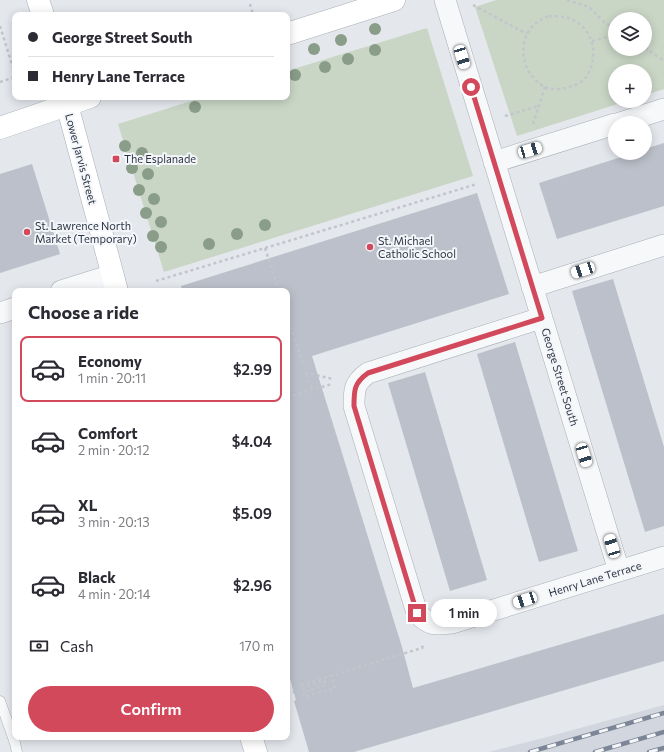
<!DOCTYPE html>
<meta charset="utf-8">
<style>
:root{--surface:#fff;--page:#f7f7f7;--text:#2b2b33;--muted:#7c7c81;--line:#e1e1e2;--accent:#d1495b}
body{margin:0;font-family:Commissioner,sans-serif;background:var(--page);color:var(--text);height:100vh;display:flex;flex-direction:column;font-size:15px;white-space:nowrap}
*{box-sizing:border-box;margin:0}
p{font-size:13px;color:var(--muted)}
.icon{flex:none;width:22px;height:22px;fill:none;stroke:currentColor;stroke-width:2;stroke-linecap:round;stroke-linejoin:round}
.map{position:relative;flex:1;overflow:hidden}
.side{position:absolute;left:12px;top:288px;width:278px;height:452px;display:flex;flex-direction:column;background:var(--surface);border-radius:8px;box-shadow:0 2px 10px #0003}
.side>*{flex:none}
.guide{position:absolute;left:12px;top:12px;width:278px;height:88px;border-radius:8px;box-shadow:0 2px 10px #0003;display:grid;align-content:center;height:88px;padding:0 16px;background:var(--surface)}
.buttons{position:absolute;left:608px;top:12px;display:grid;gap:8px}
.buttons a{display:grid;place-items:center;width:44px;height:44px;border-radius:50%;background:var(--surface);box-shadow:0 2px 10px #0003;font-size:20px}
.end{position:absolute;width:18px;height:18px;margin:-9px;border:5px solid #d1495b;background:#fff;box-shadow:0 0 0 2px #fff}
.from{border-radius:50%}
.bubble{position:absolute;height:28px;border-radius:14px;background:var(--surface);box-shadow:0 2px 10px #0003;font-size:13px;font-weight:600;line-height:28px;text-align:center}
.car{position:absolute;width:12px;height:24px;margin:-12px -6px;border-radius:5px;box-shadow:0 0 3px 1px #0007;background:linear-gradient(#fff 24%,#345 0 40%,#fff 0 76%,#345 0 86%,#fff 0)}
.guide b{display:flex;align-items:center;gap:14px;height:38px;font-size:15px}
.guide b+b{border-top:1px solid var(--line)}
.guide i{width:10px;height:10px;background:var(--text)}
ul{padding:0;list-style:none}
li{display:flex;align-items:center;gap:12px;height:66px;margin:0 8px 6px;padding:0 8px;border:2px solid transparent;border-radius:8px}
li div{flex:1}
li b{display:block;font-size:15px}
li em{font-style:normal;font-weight:600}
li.current{border-color:var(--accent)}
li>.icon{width:36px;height:36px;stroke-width:1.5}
h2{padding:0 16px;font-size:18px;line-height:48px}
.pay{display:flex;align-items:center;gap:10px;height:44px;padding:0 16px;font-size:15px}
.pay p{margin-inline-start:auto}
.action{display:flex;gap:8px;margin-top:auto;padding:8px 16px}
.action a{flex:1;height:46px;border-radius:24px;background:var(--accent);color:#fff;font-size:16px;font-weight:600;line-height:46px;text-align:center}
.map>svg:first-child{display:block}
.built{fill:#d2d6de}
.green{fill:#c9d6c5;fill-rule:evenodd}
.building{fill:#bbc0ca}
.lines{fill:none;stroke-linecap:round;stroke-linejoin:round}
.lane-casing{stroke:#a9aeb7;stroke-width:11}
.street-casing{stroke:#a9aeb7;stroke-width:22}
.secondary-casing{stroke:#a9aeb7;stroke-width:23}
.path{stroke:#c2c5cb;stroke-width:2.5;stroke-dasharray:3 3;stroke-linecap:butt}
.lane{stroke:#f7f8fa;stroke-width:10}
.street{stroke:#f7f8fa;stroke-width:21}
.secondary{stroke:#fff;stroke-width:22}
.rail-casing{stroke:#7d8696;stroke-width:4.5}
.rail{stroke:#f4f6f9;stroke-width:3;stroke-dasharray:9;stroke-linecap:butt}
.tree{fill:#899d89}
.route{stroke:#d1495b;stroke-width:5}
.poi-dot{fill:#d1495b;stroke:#f4f6f9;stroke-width:1.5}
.labels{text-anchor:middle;stroke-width:4;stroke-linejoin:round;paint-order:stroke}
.street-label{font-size:11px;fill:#2b3445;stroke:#f4f6f9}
.poi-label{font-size:11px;fill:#2b3445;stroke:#f4f6f9;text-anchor:start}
</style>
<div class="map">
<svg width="664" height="752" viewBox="0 0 664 752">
<rect width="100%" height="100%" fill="#e4e7ec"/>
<path class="built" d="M664,705V752H489L547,737Z"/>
<path class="green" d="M496,0H664V89L645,95V71H615V101H627L517,136L475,7ZM615,19H645V49H615Z
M427,28L473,176L164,272L118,124L204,97H287V71Z"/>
<path class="building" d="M664,143V206L557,239L539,183L634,153H645V149Z
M32,164L60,254L0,273V174Z
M477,193L509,294L312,356L402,647L413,688L664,614V661L354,752H309L294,701L296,700L287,668V291H182L181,286Z
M613,279L664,447V526L645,532L572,291Z
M515,342L578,551L539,562L477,354Z
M425,372L487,580L450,591L388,383Z"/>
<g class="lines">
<defs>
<path id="lane" d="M0,701L15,743L17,752"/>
<path id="street" d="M445,0L619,571
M620,123L664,109
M494,162L615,124
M532,287L664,245
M61,291L112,275
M0,313L15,308
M541,318L368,373C354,383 354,390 354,406L417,613C430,626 435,625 452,623L664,557"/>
<path id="secondary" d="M38,0L43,15
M287,34L394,0
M65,97L117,291
M0,128L90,97
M251,737L256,752"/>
</defs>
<use href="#lane" class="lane-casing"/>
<use href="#street" class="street-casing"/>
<use href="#secondary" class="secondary-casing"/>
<path class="path" d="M567,0L589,7L604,22L615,29
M250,4L253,15
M473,5L527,34
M549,16C558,16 567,16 575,21C594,32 598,56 588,74C584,82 574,86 566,88C559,89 551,90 545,87C540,85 535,79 531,75C516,53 523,25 549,16Z
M0,26L15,74
M592,41L615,35
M645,48L664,61
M0,82L15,77
M505,116L538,106
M533,124L545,87
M265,248L279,291
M156,281L477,184
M287,315L306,373L333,379
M306,374L312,389
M287,397L332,384
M301,685L422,648L423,645
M302,689L324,680L326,685L303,692L305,697L335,688L332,675
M287,690L293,688
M287,694L294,692"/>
<use href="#lane" class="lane"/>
<use href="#street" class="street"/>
<use href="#secondary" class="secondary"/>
<defs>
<path id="rail" d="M530,752L664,713
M595,752L664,732
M649,752L664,748"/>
</defs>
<use href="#rail" class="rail-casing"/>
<use href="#rail" class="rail"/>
</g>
<g class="tree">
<circle cx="375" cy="29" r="6"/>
<circle cx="341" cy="40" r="6"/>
<circle cx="314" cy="49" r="6"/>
<circle cx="375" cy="50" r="6"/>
<circle cx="348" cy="59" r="6"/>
<circle cx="325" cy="67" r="6"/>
<circle cx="295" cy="75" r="6"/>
<circle cx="195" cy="107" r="6"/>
<circle cx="125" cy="146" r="6"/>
<circle cx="142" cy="153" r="6"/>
<circle cx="132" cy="168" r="6"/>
<circle cx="148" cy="174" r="6"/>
<circle cx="139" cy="190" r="6"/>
<circle cx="154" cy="199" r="6"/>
<circle cx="146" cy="213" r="6"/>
<circle cx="161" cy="222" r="6"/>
<circle cx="265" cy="225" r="6"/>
<circle cx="237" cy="234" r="6"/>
<circle cx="153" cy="236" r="6"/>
<circle cx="209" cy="244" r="6"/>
<circle cx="161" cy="247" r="6"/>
</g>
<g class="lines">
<path class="route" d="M417,613L354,406C354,390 354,383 368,373L542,318L471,87"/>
</g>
<g class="poi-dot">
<rect x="112" y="155" width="8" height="8" rx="2"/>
<circle cx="27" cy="232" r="4"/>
<circle cx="370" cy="247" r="4"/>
</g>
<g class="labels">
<g class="street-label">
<text transform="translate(81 159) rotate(75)" y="4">Lower Jarvis Street</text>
<text transform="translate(560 377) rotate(73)" y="4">George Street South</text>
<text transform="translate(595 579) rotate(-17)" y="4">Henry Lane Terrace</text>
</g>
<g class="poi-label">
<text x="124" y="163">The Esplanade</text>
<text x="35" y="230">St. Lawrence North<tspan x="35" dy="13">Market (Temporary)</tspan></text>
<text x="378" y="245">St. Michael<tspan x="378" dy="13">Catholic School</tspan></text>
</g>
</g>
</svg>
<div class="buttons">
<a><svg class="icon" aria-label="layers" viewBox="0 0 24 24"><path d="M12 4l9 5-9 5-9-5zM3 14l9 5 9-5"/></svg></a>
<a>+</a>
<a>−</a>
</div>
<i class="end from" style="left:471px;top:87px"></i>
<i class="end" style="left:417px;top:613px"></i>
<div class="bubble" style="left:431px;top:599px;width:66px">1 min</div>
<i class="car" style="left:462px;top:57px;rotate:163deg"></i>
<i class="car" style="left:530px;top:150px;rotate:73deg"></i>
<i class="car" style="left:583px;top:270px;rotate:252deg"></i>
<i class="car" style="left:584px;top:455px;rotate:163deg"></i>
<i class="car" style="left:612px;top:546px;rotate:343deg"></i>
<i class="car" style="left:525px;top:600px;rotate:252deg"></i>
<div class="guide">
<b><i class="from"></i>George Street South</b>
<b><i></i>Henry Lane Terrace</b>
</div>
<section class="side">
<h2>Choose a ride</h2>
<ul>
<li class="current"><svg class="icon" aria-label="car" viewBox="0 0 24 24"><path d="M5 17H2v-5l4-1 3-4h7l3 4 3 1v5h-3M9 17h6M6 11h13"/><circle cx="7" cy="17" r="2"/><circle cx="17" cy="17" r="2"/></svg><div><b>Economy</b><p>1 min · 20:11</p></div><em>$2.99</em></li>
<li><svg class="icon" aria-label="car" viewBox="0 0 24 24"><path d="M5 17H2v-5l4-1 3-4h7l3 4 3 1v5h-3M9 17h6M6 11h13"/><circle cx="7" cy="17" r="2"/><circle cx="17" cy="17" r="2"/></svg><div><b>Comfort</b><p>2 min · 20:12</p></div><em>$4.04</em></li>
<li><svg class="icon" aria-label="car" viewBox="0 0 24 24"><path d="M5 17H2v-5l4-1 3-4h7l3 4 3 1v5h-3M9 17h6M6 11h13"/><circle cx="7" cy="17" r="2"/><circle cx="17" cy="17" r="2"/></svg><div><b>XL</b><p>3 min · 20:13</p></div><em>$5.09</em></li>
<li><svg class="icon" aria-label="car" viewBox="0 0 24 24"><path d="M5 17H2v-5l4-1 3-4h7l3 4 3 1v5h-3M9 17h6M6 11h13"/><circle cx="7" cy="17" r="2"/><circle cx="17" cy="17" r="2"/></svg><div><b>Black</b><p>4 min · 20:14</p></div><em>$2.96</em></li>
</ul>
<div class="pay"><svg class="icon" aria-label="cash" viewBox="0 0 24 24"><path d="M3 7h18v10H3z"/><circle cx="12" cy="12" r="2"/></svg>Cash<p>170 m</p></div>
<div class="action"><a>Confirm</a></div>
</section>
</div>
